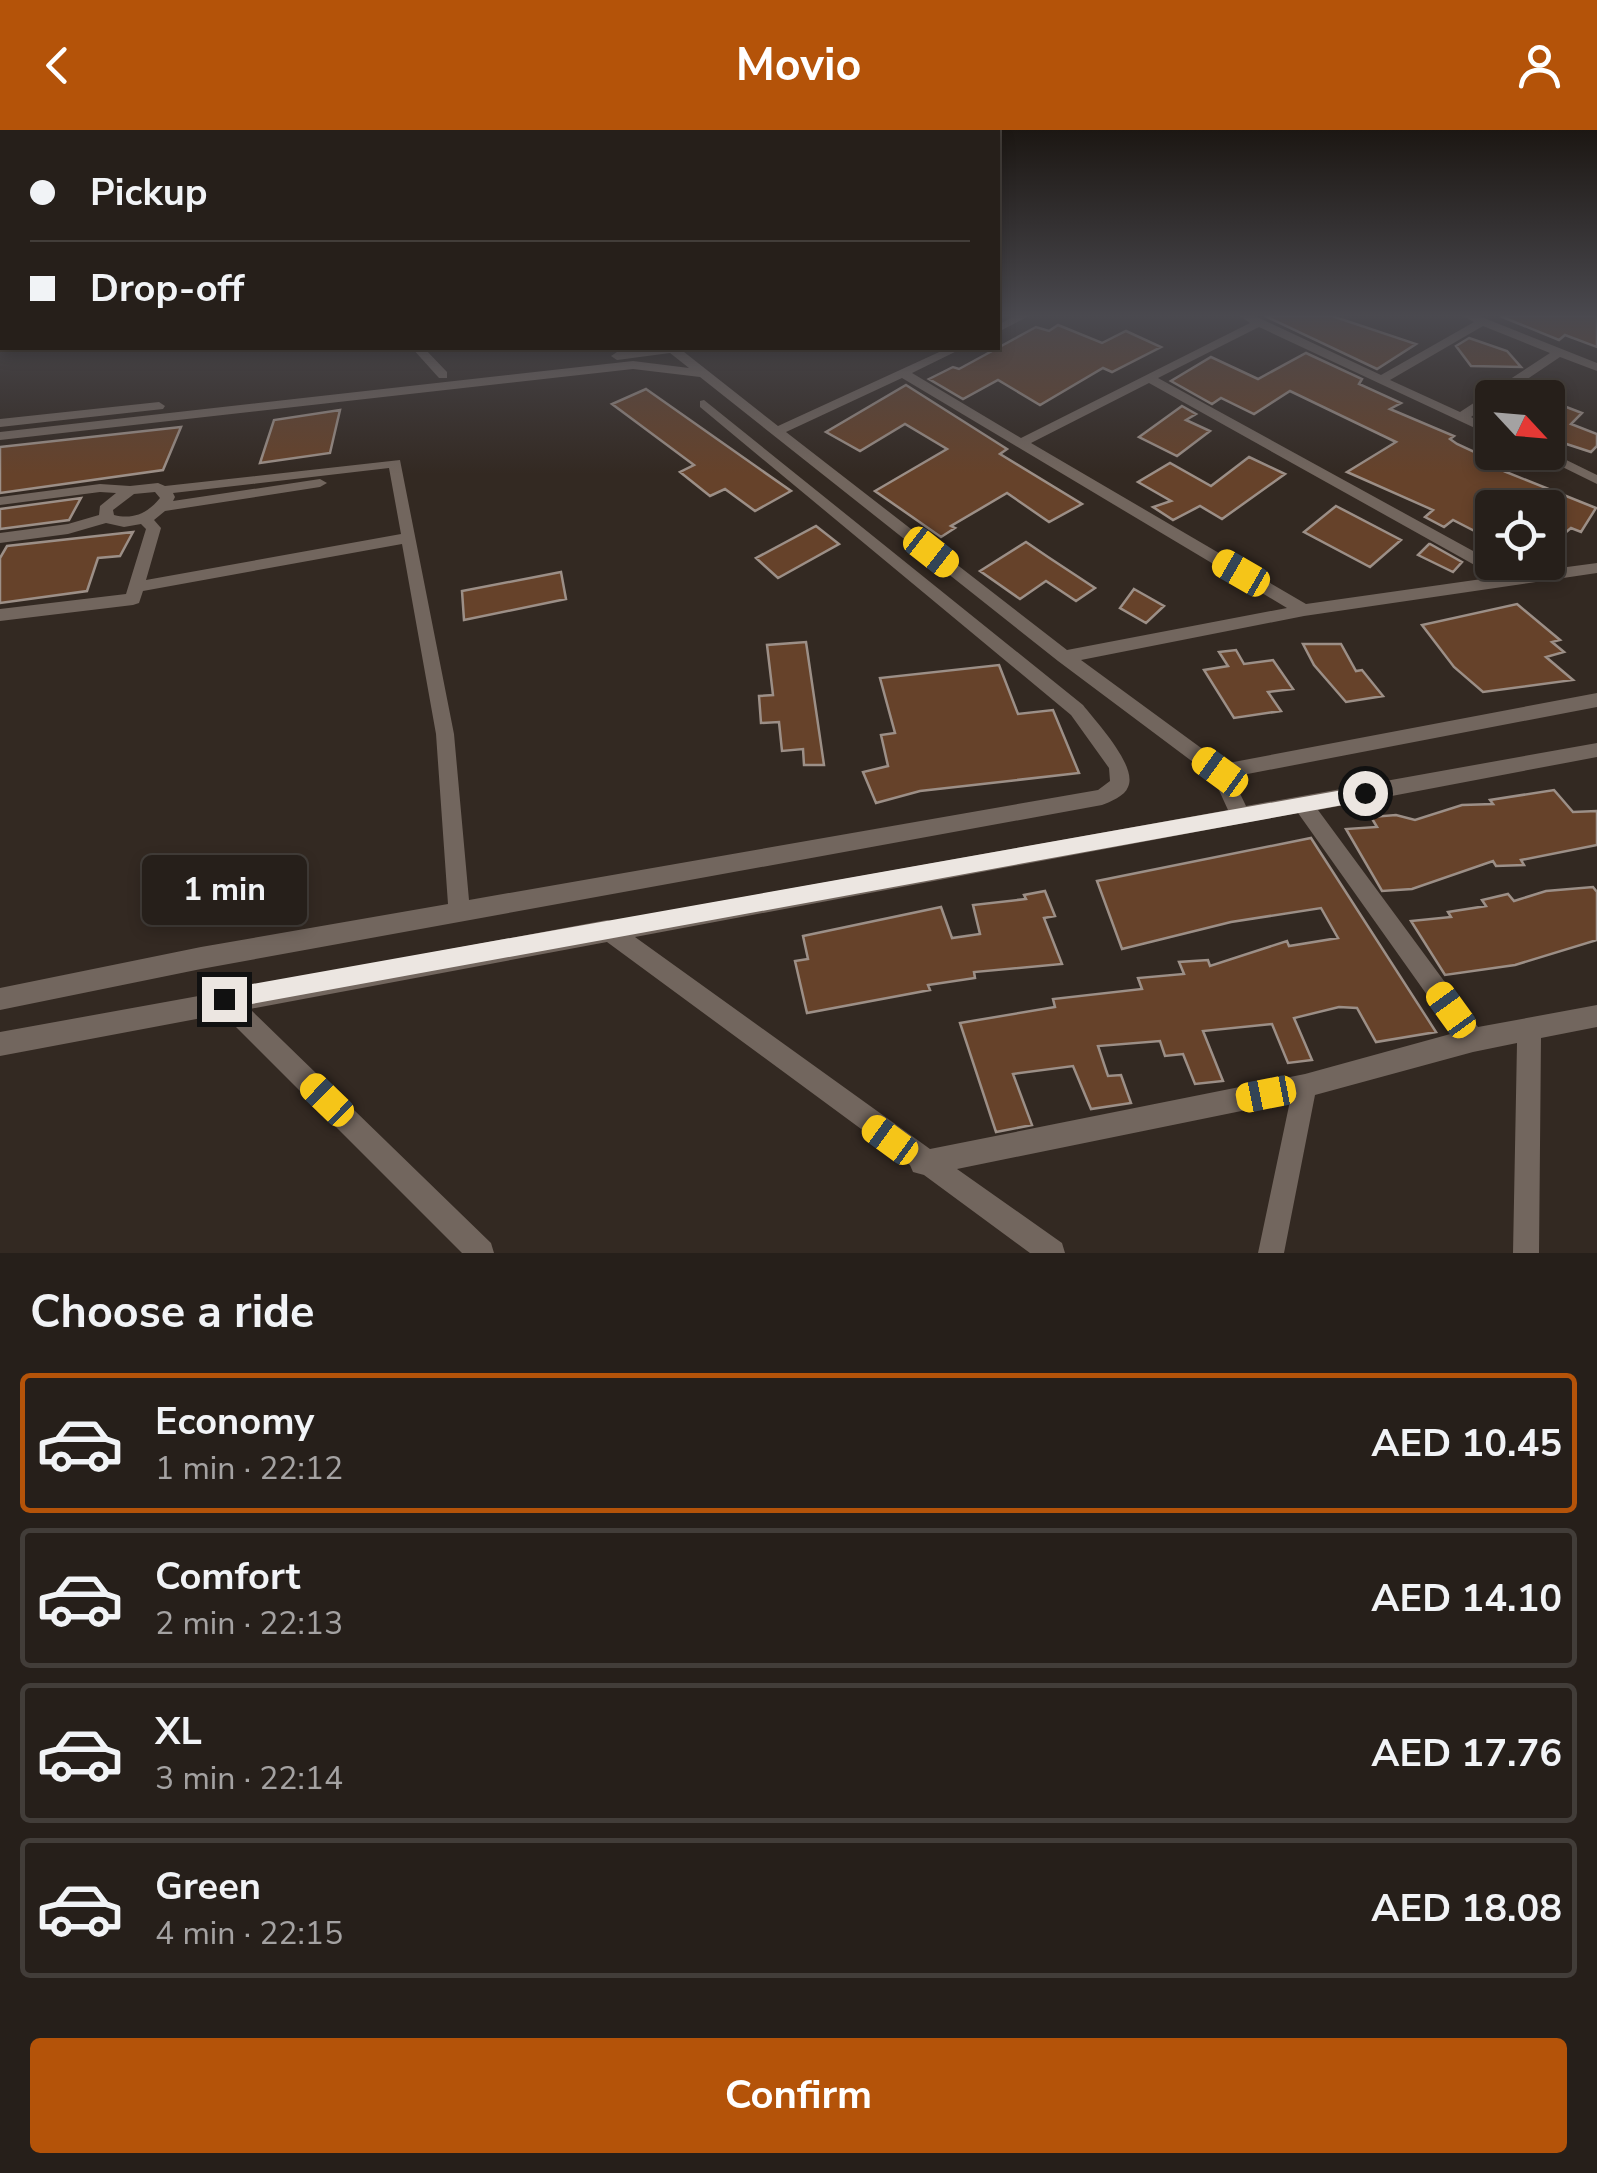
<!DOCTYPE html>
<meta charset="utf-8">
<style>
:root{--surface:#261f1a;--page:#322c27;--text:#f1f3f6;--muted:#a4a2a2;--line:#423d39;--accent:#b45309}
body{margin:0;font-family:"Nunito Sans",sans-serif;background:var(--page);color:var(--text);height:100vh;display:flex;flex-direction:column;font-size:38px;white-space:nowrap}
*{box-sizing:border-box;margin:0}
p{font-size:32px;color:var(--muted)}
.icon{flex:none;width:55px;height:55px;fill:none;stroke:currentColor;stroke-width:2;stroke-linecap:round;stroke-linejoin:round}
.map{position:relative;height:1123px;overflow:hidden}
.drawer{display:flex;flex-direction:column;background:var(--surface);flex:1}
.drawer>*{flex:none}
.guide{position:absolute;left:0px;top:0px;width:1000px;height:220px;box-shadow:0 5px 15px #0003,0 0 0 2px var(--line);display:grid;align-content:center;height:220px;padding:0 30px;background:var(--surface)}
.needle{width:65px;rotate:116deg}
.tools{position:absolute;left:1475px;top:250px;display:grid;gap:20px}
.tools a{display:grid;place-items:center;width:90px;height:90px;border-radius:10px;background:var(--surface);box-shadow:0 5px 15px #0003,0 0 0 2px var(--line);font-size:50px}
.end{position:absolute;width:45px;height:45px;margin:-22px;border:12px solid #ece6e1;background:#111;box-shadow:0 0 0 5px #111}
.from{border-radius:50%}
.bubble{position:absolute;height:70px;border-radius:10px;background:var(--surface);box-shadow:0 5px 15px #0003,0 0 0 2px var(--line);font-size:32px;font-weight:700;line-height:70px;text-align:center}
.car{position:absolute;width:30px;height:60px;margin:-30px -15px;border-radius:12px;box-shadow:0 0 8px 2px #0007;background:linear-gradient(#f5c518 24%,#345 0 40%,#f5c518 0 76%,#345 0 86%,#f5c518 0)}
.guide b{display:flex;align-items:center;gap:35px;height:95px;font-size:38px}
.guide b+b{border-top:2px solid var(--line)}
.guide i{width:25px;height:25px;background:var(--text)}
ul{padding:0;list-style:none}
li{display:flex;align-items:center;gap:30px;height:140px;margin:0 20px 15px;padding:0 10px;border:5px solid var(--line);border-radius:10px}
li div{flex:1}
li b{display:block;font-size:38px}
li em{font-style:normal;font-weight:700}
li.selected{border-color:var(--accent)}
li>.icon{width:90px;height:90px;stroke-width:1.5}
h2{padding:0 30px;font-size:45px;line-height:120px}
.primary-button{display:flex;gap:20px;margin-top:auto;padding:20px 30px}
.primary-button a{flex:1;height:115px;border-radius:10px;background:var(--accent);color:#fff;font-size:40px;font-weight:700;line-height:115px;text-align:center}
header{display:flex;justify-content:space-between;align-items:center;height:130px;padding:0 30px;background:var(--accent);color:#fff;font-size:45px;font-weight:700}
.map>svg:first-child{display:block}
.building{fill:#66422a;stroke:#9c8f87;stroke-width:2.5}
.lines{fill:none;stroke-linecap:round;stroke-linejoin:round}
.minor{fill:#72665e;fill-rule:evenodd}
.route{fill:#ece6e1}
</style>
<header><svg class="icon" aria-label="back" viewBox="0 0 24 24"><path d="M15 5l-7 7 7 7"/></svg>Movio<svg class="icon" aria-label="person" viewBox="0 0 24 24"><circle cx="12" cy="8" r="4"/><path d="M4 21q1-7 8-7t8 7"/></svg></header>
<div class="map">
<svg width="1597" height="1123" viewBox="0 0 1597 1123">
<rect width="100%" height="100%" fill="#332922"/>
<path class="building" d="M1265,186H1332L1416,214L1377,239Z
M1500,186H1597V217L1565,205L1559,210Z
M1058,195L1102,213L1126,201L1161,217L1112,242L1103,238L1040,275L998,250L963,269L929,249L953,237L959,239L1036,197L1049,201Z
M1469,208L1507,221L1521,237L1471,236L1456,216Z
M1306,223L1362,249L1359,254L1401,273L1390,279L1454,306L1450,309L1457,314L1511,339L1506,342L1596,378L1581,402L1571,398L1548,417V378H1492V410L1453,390L1444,397L1425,387L1433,380L1347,342L1396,312L1290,261L1254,284L1221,268L1212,274L1171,251L1211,227L1258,249Z
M906,255L1007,319L1000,324L1082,374L1049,392L1007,363L951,396L955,398L941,407L875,361L947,319L905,294L860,321L826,302Z
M646,259L791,361L755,381L725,359L710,366L680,342L694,335L612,274Z
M1548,270L1582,283L1571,294L1597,304V316L1591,322L1548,308Z
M1182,276L1196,284L1186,290L1210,301L1177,326L1139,307Z
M340,280L330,323L260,333L274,290Z
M181,297L163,340L0,363V317Z
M1249,327L1285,344L1222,389L1200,376L1173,390L1153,377L1171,371L1138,352L1170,333L1211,356Z
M81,368L69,390L0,399V379Z
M1336,376L1401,410L1370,437L1304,402Z
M816,396L839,414L778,448L756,428Z
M133,402L120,426L98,428L87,461L0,473V428L7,416Z
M1026,412L1048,427L1095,458L1076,471L1046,451L1020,469L980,441Z
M1429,414H1430L1462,432L1453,442L1418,425Z
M561,442L566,469L464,490L462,461Z
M1134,459L1164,476L1146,493L1120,478Z
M1517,474L1560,510L1552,512L1564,522L1546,527L1573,550L1483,562L1454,537L1422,495Z
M806,512L824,635H804L803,619L782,621L779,592L761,593L759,566L773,565L767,515Z
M1303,514H1341L1356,541L1362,540L1383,566L1346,572L1314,535Z
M1236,520L1244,534L1273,530L1293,559L1268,562L1281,581L1234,588L1204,540L1228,536L1219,522Z
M999,535L1018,584L1053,580L1079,643L920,661L876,673L863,642L888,636L881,605L895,603L880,548Z
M1554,660L1573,682L1597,681V715L1521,730L1524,735L1496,736L1493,731L1412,759L1382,761L1346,699L1377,697L1371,687L1396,685L1415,690L1462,675L1493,674L1490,670Z
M1311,708L1436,902L1376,912L1357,878L1339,877L1294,888L1312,930L1288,933L1272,894L1203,901L1223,951L1195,954L1183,924L1165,926L1160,911L1098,916L1108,946L1121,945L1131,973L1091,979L1073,936L1013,944L1032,995L996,1002L960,893L1055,877L1053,869L1142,859L1138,848L1184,844L1179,832L1208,830L1210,836L1287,811L1289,816L1338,808L1321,778L1231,792L1122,819L1097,751Z
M1593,757L1597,762V810L1515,835L1445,845L1411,791L1451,787L1448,782L1486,776L1482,770L1508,764L1514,771L1546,761Z
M1045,761L1055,786L1044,788L1062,834L974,842L975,848L928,855L930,860L807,883L795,831L808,829L803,806L941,777L952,808L980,804L973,775L1026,769L1024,765Z"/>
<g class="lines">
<path class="minor" d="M1014,186H1029L998,202V195Z
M1240,186H1255L1381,245L1474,192L1463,186H1479L1597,233V241L1560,227L1499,268H1492V272L1471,287L1492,297V306L1259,197L1158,248L1515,444L1597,433V443L1304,486L1081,530L1223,634L1597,563V577L1232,647L1246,676L1597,613V627L1318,680L1478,897L1597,875V897L1541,908L1539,1123H1513L1517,913L1473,922L1315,965L1284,1123H1258L1290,971L957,1039L1062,1113L1065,1123H1030L924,1045L913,1042L910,1035L607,812L250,879L491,1113L494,1123H462L223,884L0,926V902L215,863L224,858L231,860L607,790L611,791L1228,680L1213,647L1058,531L700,247L633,239L0,310V302L633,231L689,238L670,223L617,230L611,226L617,222L679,218L778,296L948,218H963L912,243L1021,308L1250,193ZM1483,196L1550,223L1460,282L1390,250ZM902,248L1287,478L1067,520L786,302ZM1149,253L1496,447L1306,474L1031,313ZM1298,683L1454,903L1305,944L930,1019L635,807Z
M0,205H2V212H0Z
M412,218H424L447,242V248H439Z
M704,270L1083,575C1096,592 1138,636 1128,657C1125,666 1110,672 1102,675L201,839L0,880V858L201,817L448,774L436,604L402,414L143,461L139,473L133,475L0,491V479L126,464L146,399L141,394L124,397L106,393L68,404L0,413V403L68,394L99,385L100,376L116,363L100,362L0,375V367L100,354L130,356L158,353L165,356L400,330L454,604L469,770L1098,660L1110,651L1109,638L1071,585L700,277V271ZM389,338L401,404L146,450L161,398L154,390L165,381L320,357L327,353L320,349L173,371L175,367L173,363ZM155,362L160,368C148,383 133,390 114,385L113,380L134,364Z
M159,272L165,276L163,279L0,297V289Z
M1548,321L1597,345V354L1532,322Z"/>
</g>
<linearGradient id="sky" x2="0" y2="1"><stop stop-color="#1c1713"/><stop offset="0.54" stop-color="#4a494f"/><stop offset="1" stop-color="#4a494f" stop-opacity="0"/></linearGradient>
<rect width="1597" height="344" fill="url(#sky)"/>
<path class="route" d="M1365,656L1374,663L1365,671L224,879L214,869L224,859Z"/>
</svg>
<div class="tools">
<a><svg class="needle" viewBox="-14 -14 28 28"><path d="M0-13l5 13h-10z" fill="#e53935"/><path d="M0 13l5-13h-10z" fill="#a4a2a2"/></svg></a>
<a><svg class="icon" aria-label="locate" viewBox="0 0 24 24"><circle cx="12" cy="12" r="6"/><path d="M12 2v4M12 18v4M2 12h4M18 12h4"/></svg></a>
</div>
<i class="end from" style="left:1365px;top:663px"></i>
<i class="end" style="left:224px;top:869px"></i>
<div class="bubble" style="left:142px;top:725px;width:165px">1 min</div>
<i class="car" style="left:931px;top:422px;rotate:128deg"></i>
<i class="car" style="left:1241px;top:443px;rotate:300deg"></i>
<i class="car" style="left:1220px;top:642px;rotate:306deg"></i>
<i class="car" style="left:1451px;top:880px;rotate:324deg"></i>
<i class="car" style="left:1266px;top:964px;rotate:259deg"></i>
<i class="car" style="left:327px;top:970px;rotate:314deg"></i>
<i class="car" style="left:890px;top:1010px;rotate:306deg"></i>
<div class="guide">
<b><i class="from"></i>Pickup</b>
<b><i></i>Drop-off</b>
</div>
</div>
<section class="drawer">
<h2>Choose a ride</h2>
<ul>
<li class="selected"><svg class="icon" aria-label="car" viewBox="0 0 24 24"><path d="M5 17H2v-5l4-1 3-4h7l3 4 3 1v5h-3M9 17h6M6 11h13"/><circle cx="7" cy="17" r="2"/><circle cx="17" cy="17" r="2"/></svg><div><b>Economy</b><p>1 min · 22:12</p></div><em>AED 10.45</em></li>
<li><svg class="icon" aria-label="car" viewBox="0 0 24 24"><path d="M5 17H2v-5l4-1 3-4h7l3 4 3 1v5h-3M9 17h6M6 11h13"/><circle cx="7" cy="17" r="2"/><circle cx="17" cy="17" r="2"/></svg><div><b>Comfort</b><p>2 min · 22:13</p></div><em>AED 14.10</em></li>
<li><svg class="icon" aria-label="car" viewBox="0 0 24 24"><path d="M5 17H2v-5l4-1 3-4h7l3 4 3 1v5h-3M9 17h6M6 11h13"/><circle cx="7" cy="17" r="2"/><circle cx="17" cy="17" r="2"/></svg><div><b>XL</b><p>3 min · 22:14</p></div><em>AED 17.76</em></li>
<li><svg class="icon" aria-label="car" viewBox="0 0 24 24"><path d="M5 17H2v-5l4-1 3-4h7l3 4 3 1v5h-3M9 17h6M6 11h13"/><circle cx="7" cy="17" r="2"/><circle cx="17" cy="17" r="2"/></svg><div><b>Green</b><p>4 min · 22:15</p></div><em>AED 18.08</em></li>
</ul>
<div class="primary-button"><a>Confirm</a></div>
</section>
